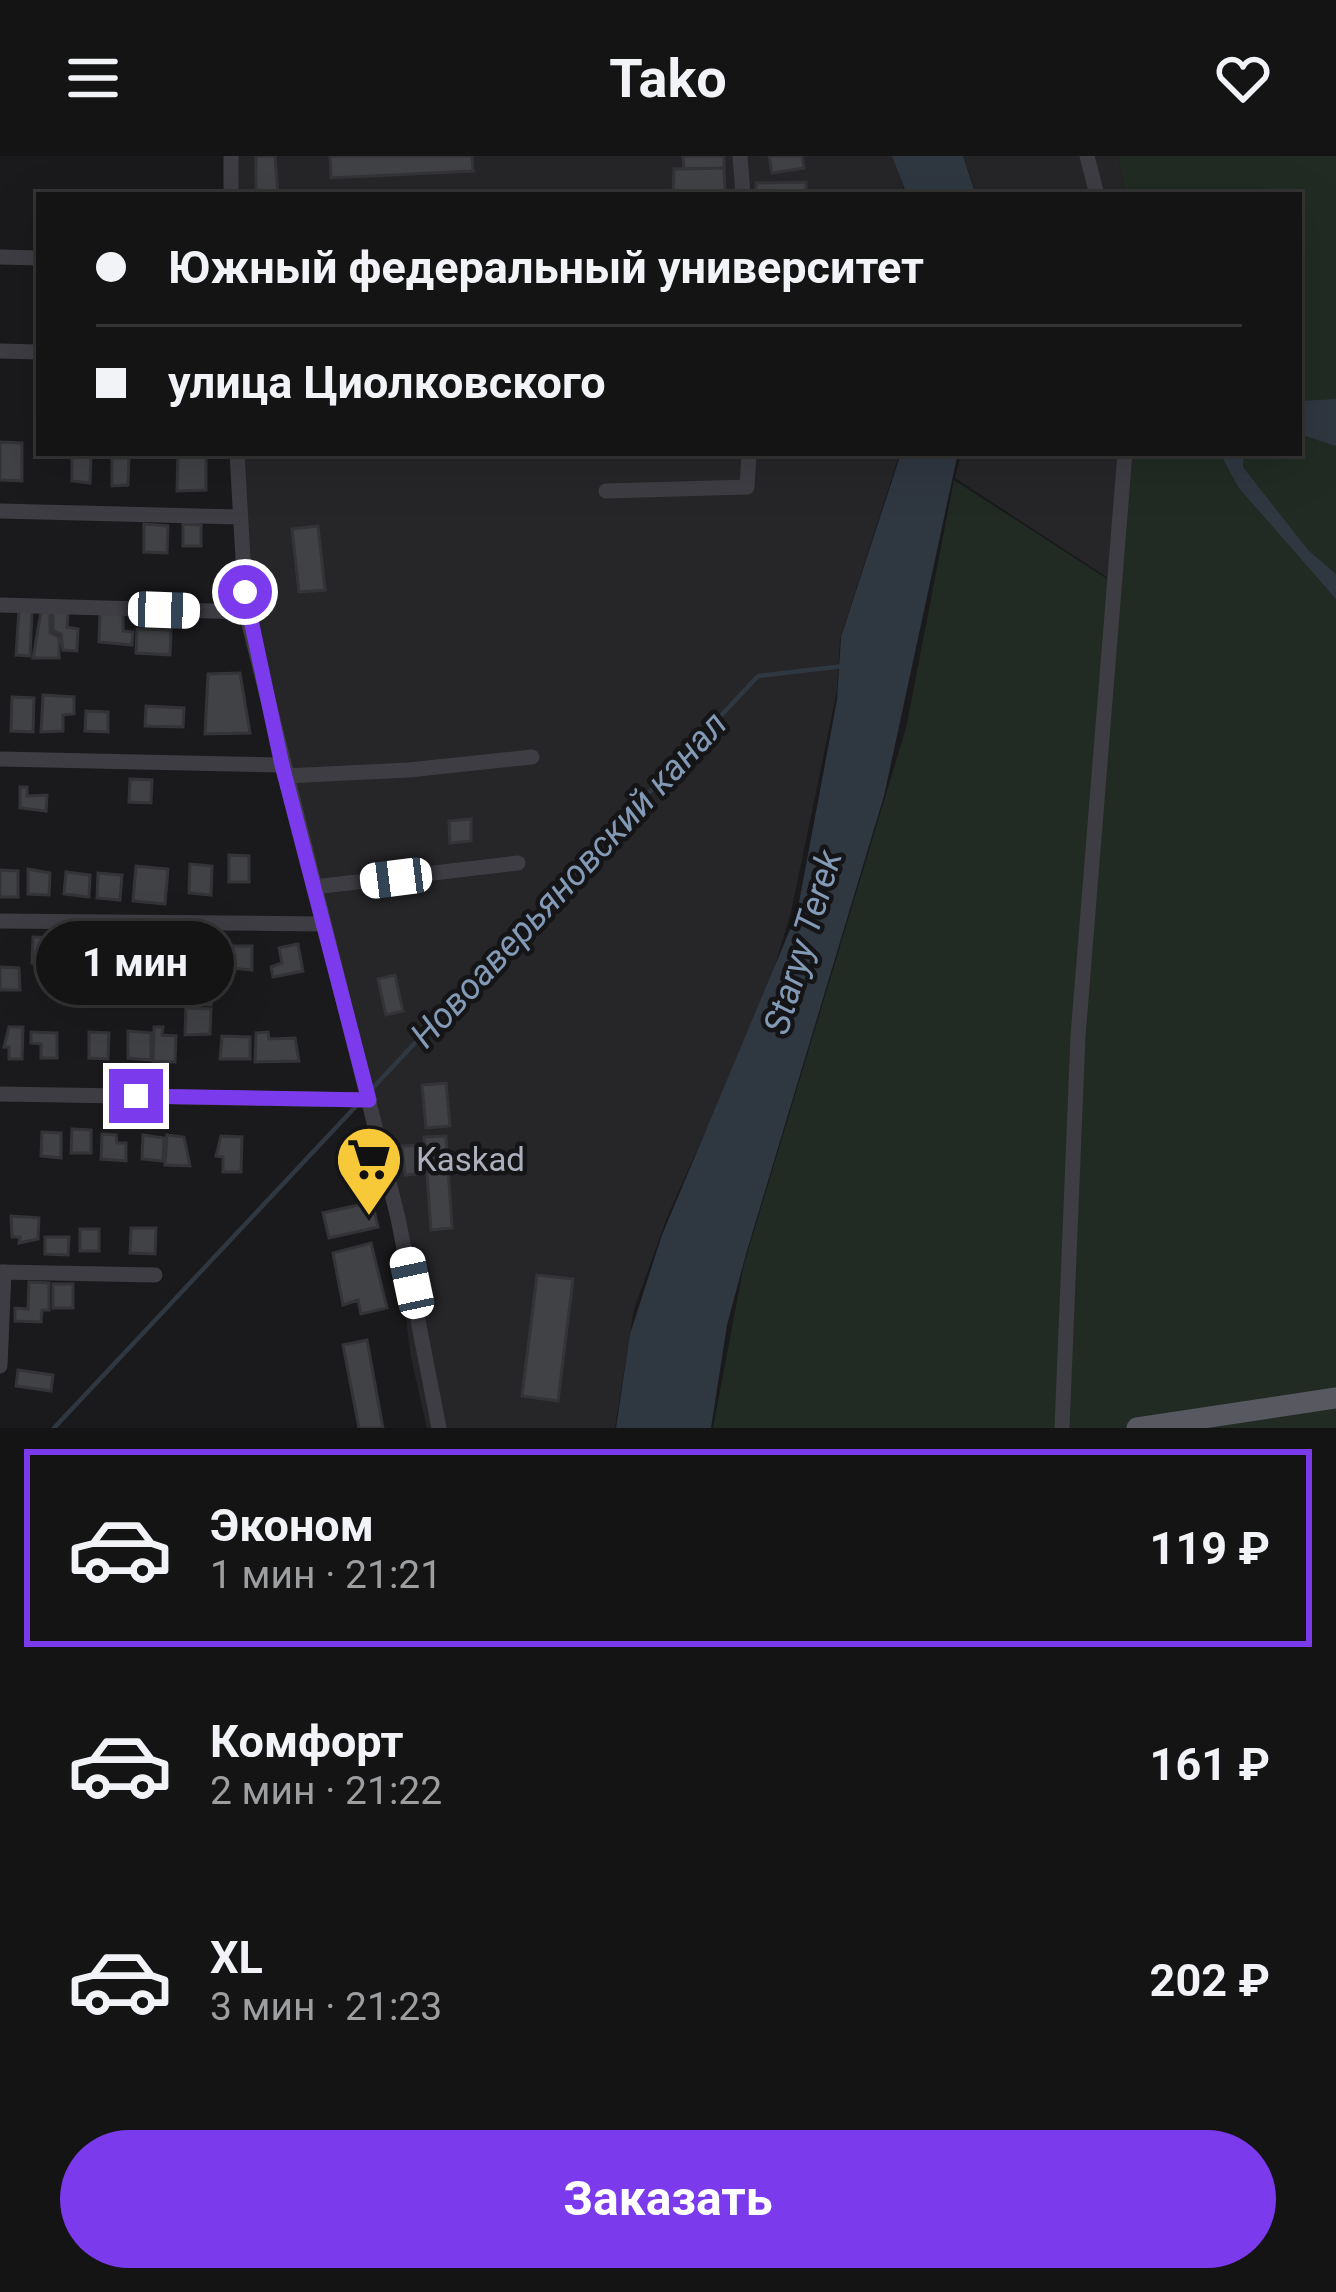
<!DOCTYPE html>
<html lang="ru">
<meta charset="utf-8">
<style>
:root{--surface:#141415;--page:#1d1d1e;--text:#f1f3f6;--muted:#9d9ea0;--line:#333334;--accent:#7c3aed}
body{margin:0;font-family:Roboto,sans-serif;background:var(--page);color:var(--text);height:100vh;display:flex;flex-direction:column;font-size:45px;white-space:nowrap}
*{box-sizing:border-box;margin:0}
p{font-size:39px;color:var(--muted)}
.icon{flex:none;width:66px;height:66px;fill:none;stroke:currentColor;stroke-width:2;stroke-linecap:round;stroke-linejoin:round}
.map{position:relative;height:1272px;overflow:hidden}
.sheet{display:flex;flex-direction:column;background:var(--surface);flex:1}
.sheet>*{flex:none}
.hud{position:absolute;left:36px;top:36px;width:1266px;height:264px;border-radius:0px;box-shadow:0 12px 48px #0002,0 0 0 3px var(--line);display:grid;align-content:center;height:264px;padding:0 60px;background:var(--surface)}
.end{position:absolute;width:54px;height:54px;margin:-27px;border:15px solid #7c3aed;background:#fff;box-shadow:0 0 0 6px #fff}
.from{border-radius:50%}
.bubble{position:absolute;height:84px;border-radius:42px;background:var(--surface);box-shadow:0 12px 48px #0002,0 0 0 3px var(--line);font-size:39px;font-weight:700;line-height:84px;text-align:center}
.car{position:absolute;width:36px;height:72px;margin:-36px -18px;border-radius:15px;box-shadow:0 0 9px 3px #0007;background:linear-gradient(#fff 24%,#345 0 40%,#fff 0 76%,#345 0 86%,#fff 0)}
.hud b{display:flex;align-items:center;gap:42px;height:114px;font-size:45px}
.hud b+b{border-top:3px solid var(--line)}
.hud i{width:30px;height:30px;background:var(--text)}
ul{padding:21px 0 0;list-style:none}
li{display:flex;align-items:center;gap:36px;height:198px;margin:0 24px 18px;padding:0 36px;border:6px solid transparent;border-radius:0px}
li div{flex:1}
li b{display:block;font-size:45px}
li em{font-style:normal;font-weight:700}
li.on{border-color:var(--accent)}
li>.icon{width:108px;height:108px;stroke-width:1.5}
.primary-button{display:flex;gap:24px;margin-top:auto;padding:24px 60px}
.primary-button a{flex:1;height:138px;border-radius:72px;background:var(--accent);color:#fff;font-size:48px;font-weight:700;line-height:138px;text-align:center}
header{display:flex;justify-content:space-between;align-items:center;height:156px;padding:0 60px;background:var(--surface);font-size:54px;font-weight:700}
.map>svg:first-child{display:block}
.built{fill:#262629}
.green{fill:#212b23}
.water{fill:#2f3741}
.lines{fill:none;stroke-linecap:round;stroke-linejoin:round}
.stream{stroke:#2f3741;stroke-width:4.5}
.building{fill:#414246;stroke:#343438;stroke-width:3}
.minor{stroke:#3d3d43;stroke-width:15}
.major{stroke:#575860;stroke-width:21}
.route{stroke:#7c3aed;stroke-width:15}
.labels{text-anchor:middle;stroke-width:9;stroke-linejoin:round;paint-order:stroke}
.poi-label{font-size:33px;fill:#acafbc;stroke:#151517;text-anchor:start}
.water-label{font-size:36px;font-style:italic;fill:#839ab7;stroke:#151517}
</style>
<header><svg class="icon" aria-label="menu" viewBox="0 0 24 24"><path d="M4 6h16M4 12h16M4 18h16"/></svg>Tako<svg class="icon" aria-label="heart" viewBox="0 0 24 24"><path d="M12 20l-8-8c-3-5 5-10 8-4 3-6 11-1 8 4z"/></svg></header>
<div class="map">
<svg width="1336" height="1272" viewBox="0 0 1336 1272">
<rect width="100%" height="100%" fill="#1a1a1c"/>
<path class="built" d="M235,0H893L906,39H236Z
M963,0H1118L1126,39H977Z
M240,297H900L840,483L837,535L791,756L765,842L668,1059L634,1153L615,1272H427L411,1202L389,1028L245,436Z
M961,297H1137L1108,422L955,322Z"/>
<path class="green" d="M1118,0H1336V1272H713L744,1108L906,572L954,324L1107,423L1136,297H1299V39H1126Z"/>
<path class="water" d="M892,0H963L976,39H907Z
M1336,243V290L1299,278V245Z
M901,297H958L884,640L746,1098L727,1169L711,1272H616L630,1178L662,1079L797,757L837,544L841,481Z
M1220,297H1244L1243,311L1308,394L1336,418V443L1238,331Z"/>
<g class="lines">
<path class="stream" d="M370,935L758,520L844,510
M54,1272L358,948"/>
</g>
<path class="building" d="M256,0H275L278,39H256Z
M330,0H472L473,15L331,22Z
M683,0H724V12L684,13Z
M769,0H802L804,12L772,17Z
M724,12L725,39H673L674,13Z
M806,26V39H756V27Z
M0,286L22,287V325L0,324Z
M178,297H206V334L177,335Z
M72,301H91L90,327L72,325Z
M112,302H129L128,329L112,330Z
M144,368L168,370L167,397L144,396Z
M183,368L201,369V390H183Z
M318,370L325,434L299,436L292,373Z
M19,453H32L30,500L16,499Z
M53,454L68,456L67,471L78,473L77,495L63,494L61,478L53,475Z
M41,456H50V477L59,481V502H33Z
M100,457H123V475L133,476L132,489L99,486Z
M137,473L171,474L170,499L136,497Z
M240,517L250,577L205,578L208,518Z
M43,539L74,541V558L63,559V575L41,576Z
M12,541L34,542L33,576L11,575Z
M146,550L184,552L183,571L145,570Z
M86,555L108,556V576L85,575Z
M130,623L152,624L151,647L129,646Z
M20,631H27V640L47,639L46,655L20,652Z
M471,663V685L450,687L449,665Z
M229,699L249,700V726H229Z
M190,708L212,710L211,739L189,737Z
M136,710L168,713L165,748L133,745Z
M28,713L50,717L49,739L28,738Z
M0,714L18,715V741H0Z
M66,716L90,719L89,741L64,738Z
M98,717L122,719L120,744L97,742Z
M33,781L54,782V808L32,807Z
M58,782L87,784L86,806L56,805Z
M134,784L179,787L183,808L178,814L131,811Z
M298,788L303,815L273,821L271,811L282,807L279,792Z
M231,790H252V814L230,812Z
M0,811L19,812L20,834H0Z
M395,819L403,855L386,859L378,823Z
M187,823L213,824L211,849L186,848Z
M186,852L211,853L210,878L185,879Z
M9,871H23L22,903H9V891H4Z
M154,871H163L162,879L176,880L175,906L153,905Z
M128,875L151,877V904L128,902Z
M31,876L57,877V902H41V888L31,887Z
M89,876L109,877L108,903L89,902Z
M268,876L269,883L295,882L299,905L255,906L256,877Z
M222,880L250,881V903H220Z
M446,927L450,970L426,972L422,929Z
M72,973L91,974V997H71Z
M42,976L61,977V1002L41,1000Z
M102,978L116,979L117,987H126V1005L101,1003Z
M143,979L164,982L163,1005L142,1003Z
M167,979L184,981L190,1010L165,1009Z
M221,980L242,981L241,1016H223V1001L216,1000Z
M446,980L452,1072L431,1074L427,1017L405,1019L402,990L425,989L424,981Z
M372,1046L378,1071L329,1082L323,1057Z
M11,1060L39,1062L38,1083L19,1087L20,1081H12Z
M131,1072H156L155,1098L130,1097Z
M80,1073H99V1095H80Z
M45,1081H69L68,1099L45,1098Z
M371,1087L387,1152L361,1158L358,1144L343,1149L333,1097Z
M537,1119L573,1123L558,1245L522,1240Z
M29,1126L49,1127V1154H42L41,1166L15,1165V1152L28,1153Z
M53,1128H73V1152H53Z
M367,1184L383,1272H359L343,1189Z
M18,1214L53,1219L51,1235L16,1230Z"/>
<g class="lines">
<path class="minor" d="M231,0V39
M740,0L743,39
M1087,0L1097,39
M0,101L39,102
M0,195L39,196
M237,297L246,456L398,1062L439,1272
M606,335L747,331L749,297
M0,355L239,361
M0,449L246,456
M0,603L282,609
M285,620L409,614L532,601
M314,731L518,707
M0,765L324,768
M0,938L369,944
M0,1116L155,1119
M0,1210L4,1116
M1062,1272L1078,880L1125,297"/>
<path class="major" d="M1137,1272L1336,1242"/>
</g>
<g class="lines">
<path class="route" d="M136,940L369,944L282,609L245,436"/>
</g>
<defs>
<symbol id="supermarket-pin" viewBox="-11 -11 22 30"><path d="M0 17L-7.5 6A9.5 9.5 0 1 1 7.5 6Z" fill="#f7c837" stroke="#151517"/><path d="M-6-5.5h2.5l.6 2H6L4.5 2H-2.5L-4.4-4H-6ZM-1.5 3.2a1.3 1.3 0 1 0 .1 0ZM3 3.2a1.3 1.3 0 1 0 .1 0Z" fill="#111"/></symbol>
</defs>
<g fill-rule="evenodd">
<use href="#supermarket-pin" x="331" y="965" width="76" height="104"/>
</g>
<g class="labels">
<g class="poi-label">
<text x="416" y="1015">Kaskad</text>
</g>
<g class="water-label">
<text transform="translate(568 723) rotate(-47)" y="13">Новоаверьяновский канал</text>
<text transform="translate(802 786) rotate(-73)" y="13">Staryy Terek</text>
</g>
</g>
</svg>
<i class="end from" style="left:245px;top:436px"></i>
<i class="end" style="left:136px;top:940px"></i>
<div class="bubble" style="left:36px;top:765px;width:198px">1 мин</div>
<i class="car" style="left:164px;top:454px;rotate:92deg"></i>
<i class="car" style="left:396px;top:722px;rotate:263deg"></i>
<i class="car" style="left:412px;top:1127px;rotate:348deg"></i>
<div class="hud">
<b><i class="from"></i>Южный федеральный университет</b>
<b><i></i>улица Циолковского</b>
</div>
</div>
<section class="sheet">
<ul>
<li class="on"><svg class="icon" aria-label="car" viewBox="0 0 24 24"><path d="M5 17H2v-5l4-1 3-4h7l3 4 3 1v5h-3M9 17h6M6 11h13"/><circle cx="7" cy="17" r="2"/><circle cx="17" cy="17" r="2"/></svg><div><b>Эконом</b><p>1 мин · 21:21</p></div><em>119 ₽</em></li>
<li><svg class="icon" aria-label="car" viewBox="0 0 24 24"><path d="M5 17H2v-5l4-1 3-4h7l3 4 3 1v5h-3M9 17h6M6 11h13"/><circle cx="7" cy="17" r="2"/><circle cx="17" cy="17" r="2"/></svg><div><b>Комфорт</b><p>2 мин · 21:22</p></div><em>161 ₽</em></li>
<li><svg class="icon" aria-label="car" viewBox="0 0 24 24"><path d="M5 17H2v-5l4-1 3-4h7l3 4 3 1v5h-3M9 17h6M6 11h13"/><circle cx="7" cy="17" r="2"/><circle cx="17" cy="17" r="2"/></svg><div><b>XL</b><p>3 мин · 21:23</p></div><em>202 ₽</em></li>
</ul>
<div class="primary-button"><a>Заказать</a></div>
</section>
